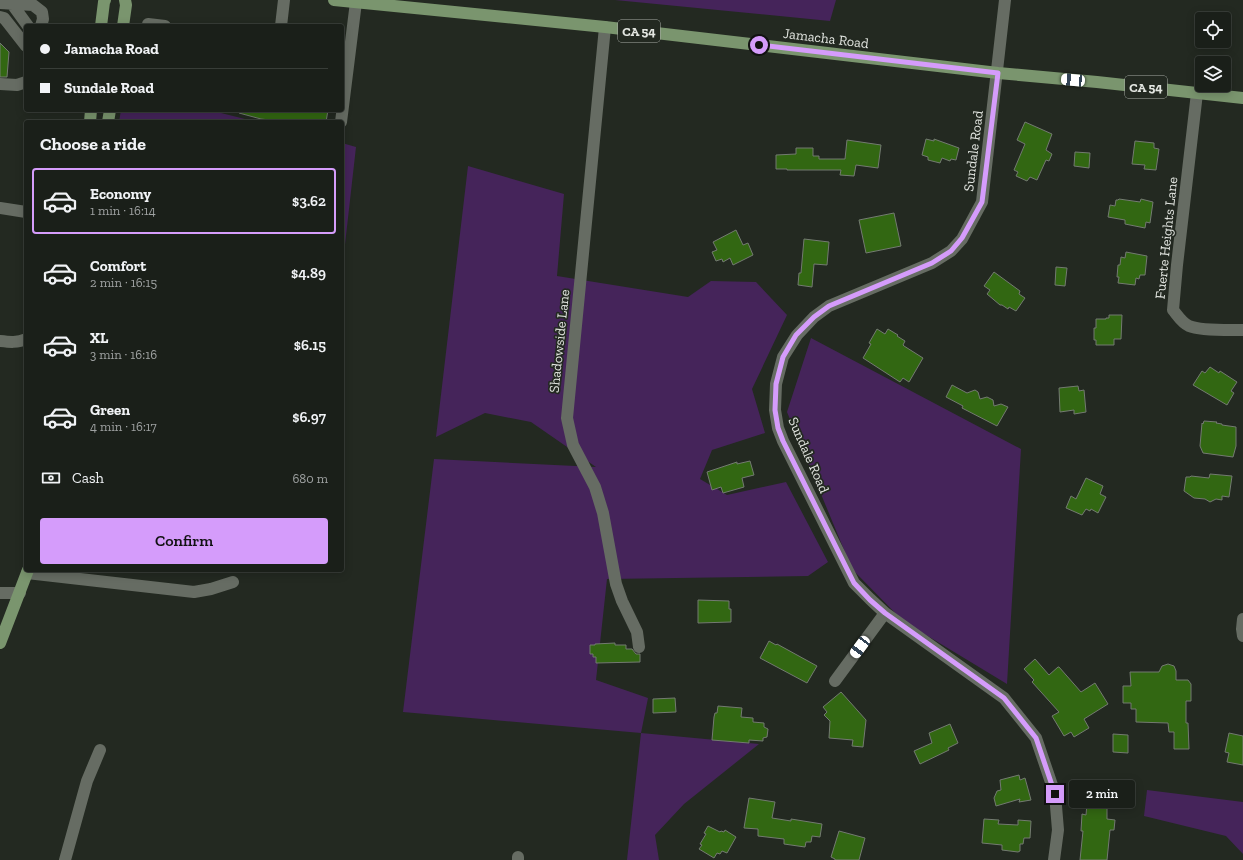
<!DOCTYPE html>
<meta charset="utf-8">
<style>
:root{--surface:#1a1f19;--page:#232722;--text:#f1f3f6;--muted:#9fa2a2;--line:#383d38;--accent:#d59cfb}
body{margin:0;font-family:"Zilla Slab",serif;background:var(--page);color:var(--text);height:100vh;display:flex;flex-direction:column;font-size:15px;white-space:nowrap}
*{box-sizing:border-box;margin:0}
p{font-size:13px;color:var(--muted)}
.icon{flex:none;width:22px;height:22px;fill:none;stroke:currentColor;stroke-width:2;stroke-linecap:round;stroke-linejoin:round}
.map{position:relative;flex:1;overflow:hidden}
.side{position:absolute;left:24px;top:120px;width:320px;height:452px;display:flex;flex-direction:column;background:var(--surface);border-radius:4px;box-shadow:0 2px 10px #0003,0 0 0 1px var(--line)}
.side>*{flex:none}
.top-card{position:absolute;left:24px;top:24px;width:320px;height:88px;border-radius:4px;box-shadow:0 2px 10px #0003,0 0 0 1px var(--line);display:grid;align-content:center;height:88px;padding:0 16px;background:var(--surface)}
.buttons{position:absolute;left:1195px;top:12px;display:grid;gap:8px}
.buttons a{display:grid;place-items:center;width:36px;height:36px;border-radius:4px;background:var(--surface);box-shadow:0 2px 10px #0003,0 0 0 1px var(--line);font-size:20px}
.end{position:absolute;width:18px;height:18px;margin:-9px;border:5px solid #d59cfb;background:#111;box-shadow:0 0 0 2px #111}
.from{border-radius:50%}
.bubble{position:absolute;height:28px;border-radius:4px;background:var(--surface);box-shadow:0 2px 10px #0003,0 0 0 1px var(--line);font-size:13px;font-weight:600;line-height:28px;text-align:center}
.car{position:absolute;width:12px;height:24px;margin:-12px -6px;border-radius:5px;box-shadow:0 0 3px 1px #0007;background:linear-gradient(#fff 24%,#345 0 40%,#fff 0 76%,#345 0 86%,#fff 0)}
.top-card b{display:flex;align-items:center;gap:14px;height:38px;font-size:15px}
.top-card b+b{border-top:1px solid var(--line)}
.top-card i{width:10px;height:10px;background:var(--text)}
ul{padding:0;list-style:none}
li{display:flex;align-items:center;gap:12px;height:66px;margin:0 8px 6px;padding:0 8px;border:2px solid transparent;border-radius:4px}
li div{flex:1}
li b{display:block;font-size:15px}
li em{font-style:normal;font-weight:600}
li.active{border-color:var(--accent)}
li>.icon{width:36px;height:36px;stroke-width:1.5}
h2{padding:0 16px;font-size:18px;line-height:48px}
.pay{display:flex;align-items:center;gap:10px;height:44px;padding:0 16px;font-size:15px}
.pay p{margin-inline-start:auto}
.cta{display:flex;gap:8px;margin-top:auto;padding:8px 16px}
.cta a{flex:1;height:46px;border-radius:4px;background:var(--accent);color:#111;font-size:16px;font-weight:600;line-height:46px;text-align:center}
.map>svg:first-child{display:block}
.green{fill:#45245a}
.building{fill:#326712;stroke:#737a71}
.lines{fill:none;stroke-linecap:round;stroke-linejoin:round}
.minor{stroke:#666c63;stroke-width:12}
.major{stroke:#7a956e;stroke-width:12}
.route{stroke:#d59cfb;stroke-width:5}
.labels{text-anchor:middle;stroke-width:3.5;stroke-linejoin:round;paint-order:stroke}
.shield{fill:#232921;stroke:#a9ada7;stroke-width:1}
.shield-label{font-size:13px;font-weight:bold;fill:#e2e5e0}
.street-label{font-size:14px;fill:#e2e5e0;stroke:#232921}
</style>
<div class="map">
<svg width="1243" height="860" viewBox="0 0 1243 860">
<rect width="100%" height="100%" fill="#232921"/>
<path class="green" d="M615,0H836L830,21Z
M121,110H209L257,122H119Z
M342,143L356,147L342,271Z
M468,166L564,194L557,276L688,297L711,281L756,282L787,315L752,389L765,433L712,450L700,479L727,495L786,482L828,562L808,576L607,579L596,680L648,698L641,733L759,744L684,804L655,835L659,860H627L641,733L403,712L434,459L596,467L531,422L485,413L436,437Z
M811,338L1021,449L1007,684L903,621L852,569L787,412Z
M1147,790L1243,802V854L1226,836L1144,816Z"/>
<path class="building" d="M0,43L9,52L7,77H0Z
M239,110H328L326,122H287L261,119L239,113Z
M1025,122L1052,134L1046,150L1052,154L1049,161L1046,160L1037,180L1030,177L1027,181L1016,176L1018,172L1014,170L1025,144L1017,140Z
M926,139L934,141V139L959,148L956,160L951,159L950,161L942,158L940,163L928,160V157L922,155Z
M847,140L881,145L878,168L856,165L854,176L840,175L841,170H787V169H776V155L796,154V148H813V156H819V159H845Z
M1135,141L1154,143V148L1159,149L1156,170L1144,169L1145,165L1132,164Z
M1075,152L1090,153L1089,168L1074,166Z
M1119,199L1140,202L1141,199L1153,202L1150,223L1146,222L1145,228L1125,224V220L1108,217L1110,205L1115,206L1116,200H1118Z
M894,213L901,246L866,253L859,220Z
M736,230L743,245L748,243L753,255L733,265L730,258L723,262L722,259L716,261L712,252L717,250L713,242Z
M804,239L829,242L827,265L814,264L812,287L798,285L799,273H801Z
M1126,252L1147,256L1145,275H1140L1139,279L1136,278L1135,285L1118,283L1119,277H1117L1118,265H1120L1121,257L1125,258Z
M1056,267L1067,268L1065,286L1055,285Z
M994,272L1020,291L1019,294L1025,298L1016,311L1009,307L1008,309L1002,305H1000L987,294L990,290L984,286Z
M1109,315H1122L1121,339H1114V345H1096V340H1094V328H1096V319H1106V318H1109Z
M877,329L885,334L888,329L898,335L897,336L905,341L903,345L904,346L923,358L909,382L903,378L900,382L863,358L871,344L869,343Z
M1210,367L1219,373L1220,371L1237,382L1231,391L1234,393L1227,405L1193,385L1202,371L1205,373Z
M952,385L967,393L975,390L978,392L980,399L987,397L993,400L994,406L1001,404L1008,407L997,426L962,408L963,406L946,397Z
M1078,386L1079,391L1084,390L1086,412L1074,414V410L1060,412L1059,388Z
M1204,421L1217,422L1216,423L1222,424V425L1236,427V446L1233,457L1203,453L1200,446L1202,423L1203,424Z
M750,461L754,475L742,478L744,487L723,493L721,487L712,490L707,472L737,462V464Z
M1210,474L1232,476L1229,497L1222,496V500L1216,499L1210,502L1205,499L1194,498L1184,491L1186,477H1190L1191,476L1209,478Z
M1086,478L1103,486L1100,494L1106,497L1098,513L1091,509L1090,511L1086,509L1082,515L1066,508L1071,496L1076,499Z
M698,600L729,601V609H731V622L698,623Z
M769,641L776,645L777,644L817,666L807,683L760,658Z
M615,643V645H626V649H632L636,654H640V662L596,663V657H593V654H590V645H595V644Z
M1035,659L1049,675L1058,667H1059L1081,692L1095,683L1108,704L1084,719L1089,728L1074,737L1071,732L1064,736L1052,716L1059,712L1032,682L1034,680L1024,669Z
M1168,664L1174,666L1176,671V680H1188L1191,684V701H1186V723H1188L1189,749H1174V732H1169L1168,723L1136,722V709H1131V703H1123V686H1131L1130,672H1159L1162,666Z
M841,692L866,720L863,747L852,746L853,740L829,738L830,721L824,715L827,712L823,707Z
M675,698L676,712L653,713V699Z
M718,706L742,708L741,717L753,718V722L764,723V727L768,729L767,737L763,738V741L749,740V743L712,740L714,717L715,713H717Z
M950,724L958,743L948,748L949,750L920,764L914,751L932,743L929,733Z
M1229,733L1243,736V765L1227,762L1229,753L1225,752Z
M1113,734L1128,735V753L1113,752Z
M1019,775L1020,780L1025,778L1031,800L1019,802L1020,799L996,806L994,798L997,791L1001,790L1000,780Z
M749,798L775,802L772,818L791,821V819L822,824L820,837L812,836L811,842H806L805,847L784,844V839L758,836V829L744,828Z
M1087,804L1107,806V819L1115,820L1114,830H1110L1107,860H1080L1083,831H1081L1082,814L1086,815Z
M984,819L999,820L998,824L1018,825V820L1031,821L1030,838H1024L1023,844H1020V851L1018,852L1002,850V845L982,843Z
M708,826L720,832L721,831L724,832L725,830L736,837L727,853L722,851L720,854L717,853L714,858L699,849L702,845L700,844L706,834L704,833Z
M839,831L865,838L859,860H835V859L831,857Z"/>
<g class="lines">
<path class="minor" d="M1005,0L982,202L962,239L951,251L932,263L829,306L814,317L797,335L783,357L776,384L775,410L778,428L783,441L854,583L870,599L885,613L1004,698L1036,738L1055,794L1058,830L1054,860
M0,3L33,5L42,12L43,19L41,26
M12,4L28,26
M0,17L4,18L26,46
M148,26V24L165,26
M281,26L284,0
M605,27L567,418L573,445L595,487L603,513L616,584L622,601L637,632L639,647
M0,84L17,85L26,82
M1197,93L1177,265L1173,310C1178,316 1182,323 1189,326C1201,331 1229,330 1243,330
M341,122L356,2
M0,208L26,212
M0,341C9,342 18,343 26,339
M27,573L194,592L211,589L233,582
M0,593H20
M1243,619L1242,629L1243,636
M835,681L885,613
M65,860L87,781L100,750
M518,860V857"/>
<path class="major" d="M334,0L605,27L998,73L1097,82L1243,98
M101,26L104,2L105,0
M123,26L126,5L125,0
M90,122L91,110
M108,122L110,110
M0,643L28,570"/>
</g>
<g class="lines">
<path class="route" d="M759,45L998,73L982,202L962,238L951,251L932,263L829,306L814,317L796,335L783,357L776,384L775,410L778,428L783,441L854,583L870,600L885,613L1004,698L1036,738L1055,794"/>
</g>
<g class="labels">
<g class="shield">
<rect x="618" y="20" width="42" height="22" rx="3"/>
<rect x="1125" y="76" width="42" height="22" rx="3"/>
</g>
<g class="shield-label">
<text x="639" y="36">CA 54</text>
<text x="1146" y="92">CA 54</text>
</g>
<g class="street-label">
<text transform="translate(826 38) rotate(7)" y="5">Jamacha Road</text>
<text transform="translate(973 151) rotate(-83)" y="5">Sundale Road</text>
<text transform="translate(1166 238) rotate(-84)" y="5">Fuerte Heights Lane</text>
<text transform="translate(559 341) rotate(-84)" y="5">Shadowside Lane</text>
<text transform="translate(809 455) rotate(66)" y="5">Sundale Road</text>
</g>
</g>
</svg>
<div class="buttons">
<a><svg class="icon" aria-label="locate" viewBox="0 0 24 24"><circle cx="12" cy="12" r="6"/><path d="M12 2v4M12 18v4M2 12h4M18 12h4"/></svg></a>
<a><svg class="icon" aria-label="layers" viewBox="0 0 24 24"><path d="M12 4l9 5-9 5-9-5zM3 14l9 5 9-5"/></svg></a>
</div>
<i class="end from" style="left:759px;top:45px"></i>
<i class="end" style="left:1055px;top:794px"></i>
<div class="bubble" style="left:1069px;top:780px;width:66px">2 min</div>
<i class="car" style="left:1073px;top:80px;rotate:275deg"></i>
<i class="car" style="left:860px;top:647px;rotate:217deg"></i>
<div class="top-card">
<b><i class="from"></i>Jamacha Road</b>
<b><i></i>Sundale Road</b>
</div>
<section class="side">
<h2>Choose a ride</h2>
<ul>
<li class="active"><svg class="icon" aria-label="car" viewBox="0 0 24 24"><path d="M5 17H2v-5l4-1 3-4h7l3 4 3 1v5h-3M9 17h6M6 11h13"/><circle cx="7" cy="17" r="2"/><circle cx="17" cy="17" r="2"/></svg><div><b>Economy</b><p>1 min · 16:14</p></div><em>$3.62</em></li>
<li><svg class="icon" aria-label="car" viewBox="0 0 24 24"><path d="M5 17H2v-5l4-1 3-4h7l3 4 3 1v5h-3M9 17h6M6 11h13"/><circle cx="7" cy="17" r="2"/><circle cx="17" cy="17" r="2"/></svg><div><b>Comfort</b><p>2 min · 16:15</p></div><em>$4.89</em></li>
<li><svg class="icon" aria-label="car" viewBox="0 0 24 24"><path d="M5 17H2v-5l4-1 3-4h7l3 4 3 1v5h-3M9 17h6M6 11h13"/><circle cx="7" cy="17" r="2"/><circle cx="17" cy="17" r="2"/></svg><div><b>XL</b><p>3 min · 16:16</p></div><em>$6.15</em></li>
<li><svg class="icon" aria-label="car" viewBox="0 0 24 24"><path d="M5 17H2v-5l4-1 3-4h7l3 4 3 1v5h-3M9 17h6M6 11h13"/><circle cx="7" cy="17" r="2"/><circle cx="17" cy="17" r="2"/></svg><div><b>Green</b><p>4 min · 16:17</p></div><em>$6.97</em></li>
</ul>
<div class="pay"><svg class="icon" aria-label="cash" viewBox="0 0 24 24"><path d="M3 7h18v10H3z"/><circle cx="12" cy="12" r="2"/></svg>Cash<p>680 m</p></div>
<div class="cta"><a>Confirm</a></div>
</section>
</div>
